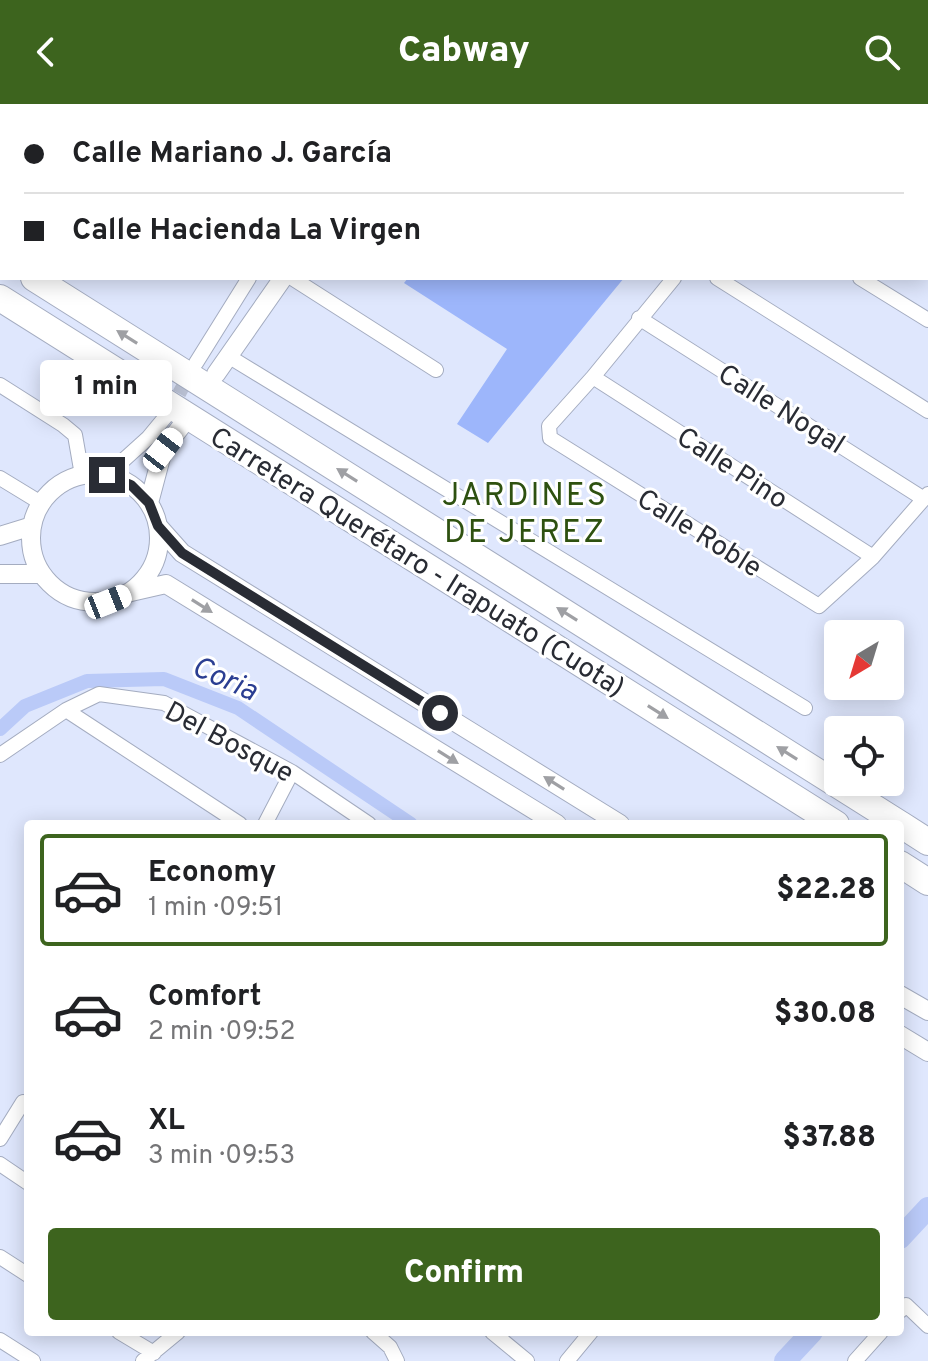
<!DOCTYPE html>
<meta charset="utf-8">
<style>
:root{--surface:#fff;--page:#f2f2f2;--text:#202124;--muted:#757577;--line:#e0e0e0;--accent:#3d641e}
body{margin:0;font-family:Overpass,sans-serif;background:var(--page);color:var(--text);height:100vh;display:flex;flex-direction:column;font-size:30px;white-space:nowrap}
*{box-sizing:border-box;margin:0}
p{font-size:26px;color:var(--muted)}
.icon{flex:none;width:44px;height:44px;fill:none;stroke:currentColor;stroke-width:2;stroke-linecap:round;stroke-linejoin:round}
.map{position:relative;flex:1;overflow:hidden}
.sheet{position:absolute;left:24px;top:716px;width:880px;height:516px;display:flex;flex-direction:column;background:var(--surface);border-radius:8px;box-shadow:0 4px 20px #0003}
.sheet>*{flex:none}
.guide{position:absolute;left:0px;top:0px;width:928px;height:176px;box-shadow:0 4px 20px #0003;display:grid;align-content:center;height:176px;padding:0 24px;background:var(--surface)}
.needle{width:52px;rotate:218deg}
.buttons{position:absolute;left:824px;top:516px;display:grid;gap:16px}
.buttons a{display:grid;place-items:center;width:80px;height:80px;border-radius:8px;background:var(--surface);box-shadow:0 4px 20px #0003;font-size:40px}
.end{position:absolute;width:36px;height:36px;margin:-18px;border:10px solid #292c34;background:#fff;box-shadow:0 0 0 4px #fff}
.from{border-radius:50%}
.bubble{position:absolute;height:56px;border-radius:8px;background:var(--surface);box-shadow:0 4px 20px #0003;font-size:26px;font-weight:800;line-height:56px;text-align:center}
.car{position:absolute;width:24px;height:48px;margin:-24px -12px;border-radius:10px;box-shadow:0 0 6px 2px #0007;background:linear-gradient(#fff 24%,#345 0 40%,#fff 0 76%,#345 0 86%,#fff 0)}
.guide b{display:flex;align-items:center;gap:28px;height:76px;font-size:30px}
.guide b+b{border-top:2px solid var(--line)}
.guide i{width:20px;height:20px;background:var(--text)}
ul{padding:14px 0 0;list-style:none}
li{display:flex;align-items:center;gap:24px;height:112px;margin:0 16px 12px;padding:0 8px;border:4px solid transparent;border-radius:8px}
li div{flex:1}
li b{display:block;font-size:30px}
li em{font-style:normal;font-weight:800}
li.active{border-color:var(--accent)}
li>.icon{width:72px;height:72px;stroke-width:1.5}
.primary-button{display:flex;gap:16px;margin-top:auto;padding:16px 24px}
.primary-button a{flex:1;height:92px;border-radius:8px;background:var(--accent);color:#fff;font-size:32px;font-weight:800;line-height:92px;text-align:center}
header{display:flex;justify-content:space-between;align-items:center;height:104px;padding:0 24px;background:var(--accent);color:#fff;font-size:36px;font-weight:800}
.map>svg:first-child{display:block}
.green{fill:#9db6fb}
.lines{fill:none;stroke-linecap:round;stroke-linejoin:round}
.canal{stroke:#bacaf8;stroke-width:14}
.river{stroke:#bacaf8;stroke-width:22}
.minor-tunnel{stroke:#bbc2d5;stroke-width:14;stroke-dasharray:14 7;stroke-linecap:butt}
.minor-casing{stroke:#a4acc0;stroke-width:16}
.tertiary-casing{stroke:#a4acc0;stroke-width:20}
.motorway-casing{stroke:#a4acc0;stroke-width:28}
.minor{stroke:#fff;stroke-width:14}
.tertiary{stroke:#fff;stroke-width:18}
.motorway{stroke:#fff;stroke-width:26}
.oneway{fill:#9fa0a4}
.route{stroke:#292c34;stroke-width:10}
.labels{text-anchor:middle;stroke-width:6;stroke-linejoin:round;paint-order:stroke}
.street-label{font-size:28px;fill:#292c34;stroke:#fff}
.water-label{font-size:30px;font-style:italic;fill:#2b3e92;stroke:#fff}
.quarter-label{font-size:32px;letter-spacing:2px;fill:#2e5110;stroke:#fff}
</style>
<header><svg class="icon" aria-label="back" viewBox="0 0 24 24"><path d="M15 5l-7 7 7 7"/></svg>Cabway<svg class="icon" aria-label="search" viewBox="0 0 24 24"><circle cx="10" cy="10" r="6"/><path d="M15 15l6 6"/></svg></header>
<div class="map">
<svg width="928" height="1257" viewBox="0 0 928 1257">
<rect width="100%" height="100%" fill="#dfe7fd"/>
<path class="green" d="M408,174H624L488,339L457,320L507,245L404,179Z"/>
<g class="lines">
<path class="canal" d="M0,625L25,602L87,577L164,575L238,604L411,720"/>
<path class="river" d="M900,1134L928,1104
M785,1257L812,1228"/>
<path class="minor-tunnel" d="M169,308L192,266"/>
<defs>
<path id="minor" d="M36,0L41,2
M256,0L260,2
M355,0L358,2
M874,0L877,2
M73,2L74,0
M369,2L370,0
M472,2L474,0
M565,2L566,0
M800,2L801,0
M926,34L928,36
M926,129L928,130
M292,174L436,266
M674,174L593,273L549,322L550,334L819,502L873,453L928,390
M717,174L928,307
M860,174L928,216
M639,214L924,395
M228,252L805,604
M196,259L249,174
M593,273L873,453
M0,281L63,321L75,331L82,371
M107,371L148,334L167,311
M0,374L41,399
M66,606L240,720
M0,651L66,606L99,590L164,599L292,668L369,720
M265,720L292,668
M0,1035L23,998
M0,1060L28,1079
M0,1153L28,1171
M900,1207L906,1201L928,1222
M119,1228L154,1249
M373,1228L390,1243L397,1257
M492,1228L527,1257
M0,1236L33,1257
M143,1257L178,1228
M567,1257L591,1228
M855,1257L881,1228"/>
<path id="tertiary" d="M404,2L405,0
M216,270L283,174
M31 434a64 64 0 1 1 128 0a64 64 0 1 1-128 0Z
M149,399L163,346L183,320
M158,422L182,449L620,720
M0,432L32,422
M0,470H42
M131,488L166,480L557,720
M900,891L928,907
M900,931L928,948"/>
<path id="motorway" d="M0,153L2,154
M34,174L900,720
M0,194L836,720
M900,720L928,738
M900,760L928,778"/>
</defs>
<use href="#minor" class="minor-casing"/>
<use href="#tertiary" class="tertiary-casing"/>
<use href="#motorway" class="motorway-casing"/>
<use href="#minor" class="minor"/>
<use href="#tertiary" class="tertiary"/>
<use href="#motorway" class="motorway"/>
</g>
<defs><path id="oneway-solid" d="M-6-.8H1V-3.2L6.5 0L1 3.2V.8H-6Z" transform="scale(2)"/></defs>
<g class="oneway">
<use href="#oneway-solid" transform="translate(127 233) rotate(-148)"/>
<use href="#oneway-solid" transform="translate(347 371) rotate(-148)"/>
<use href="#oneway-solid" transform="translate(202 502) rotate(32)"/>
<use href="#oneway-solid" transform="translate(567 510) rotate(-148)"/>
<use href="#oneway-solid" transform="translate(658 608) rotate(32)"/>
<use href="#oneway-solid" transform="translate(787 649) rotate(-148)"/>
<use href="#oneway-solid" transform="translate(448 653) rotate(32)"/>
<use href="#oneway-solid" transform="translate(554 679) rotate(-148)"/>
</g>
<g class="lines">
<path class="route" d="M107,371L131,381L149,399L158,422L182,449L440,609"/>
</g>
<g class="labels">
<g class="street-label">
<text transform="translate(782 304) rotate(32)" y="10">Calle Nogal</text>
<text transform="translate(733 363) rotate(33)" y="10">Calle Pino</text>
<text transform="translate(700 428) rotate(32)" y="10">Calle Roble</text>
<text transform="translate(418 457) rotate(32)" y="10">Carretera Querétaro - Irapuato (Cuota)</text>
<text transform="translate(230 637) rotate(28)" y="10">Del Bosque</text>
</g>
<g class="water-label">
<text transform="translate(225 574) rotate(24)" y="10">Coria</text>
</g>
<g class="quarter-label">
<text x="525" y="401">JARDINES<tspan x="525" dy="37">DE JEREZ</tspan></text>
</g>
</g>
</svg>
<div class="buttons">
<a><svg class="needle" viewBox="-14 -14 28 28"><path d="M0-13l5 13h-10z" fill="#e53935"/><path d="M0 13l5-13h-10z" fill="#757577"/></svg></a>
<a><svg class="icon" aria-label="locate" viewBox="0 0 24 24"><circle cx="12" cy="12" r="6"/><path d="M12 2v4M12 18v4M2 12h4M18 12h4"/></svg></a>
</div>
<i class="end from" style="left:440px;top:609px"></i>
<i class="end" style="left:107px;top:371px"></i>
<div class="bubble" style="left:40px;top:256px;width:132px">1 min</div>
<i class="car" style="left:163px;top:346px;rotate:38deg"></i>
<i class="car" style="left:108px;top:498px;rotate:68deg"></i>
<div class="guide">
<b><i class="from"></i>Calle Mariano J. García</b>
<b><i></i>Calle Hacienda La Virgen</b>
</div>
<section class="sheet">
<ul>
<li class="active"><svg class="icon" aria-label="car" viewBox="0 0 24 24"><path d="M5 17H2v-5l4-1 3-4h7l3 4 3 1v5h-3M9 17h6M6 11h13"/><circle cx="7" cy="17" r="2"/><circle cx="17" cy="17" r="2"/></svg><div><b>Economy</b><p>1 min · 09:51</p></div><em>$22.28</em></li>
<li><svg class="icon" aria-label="car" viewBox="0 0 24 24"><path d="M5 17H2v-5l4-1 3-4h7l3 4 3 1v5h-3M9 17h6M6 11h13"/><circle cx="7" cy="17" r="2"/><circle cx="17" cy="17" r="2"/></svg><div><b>Comfort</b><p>2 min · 09:52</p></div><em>$30.08</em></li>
<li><svg class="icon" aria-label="car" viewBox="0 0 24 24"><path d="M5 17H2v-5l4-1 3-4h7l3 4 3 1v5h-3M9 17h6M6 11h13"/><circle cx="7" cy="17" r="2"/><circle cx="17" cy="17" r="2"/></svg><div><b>XL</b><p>3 min · 09:53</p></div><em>$37.88</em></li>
</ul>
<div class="primary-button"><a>Confirm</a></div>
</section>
</div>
